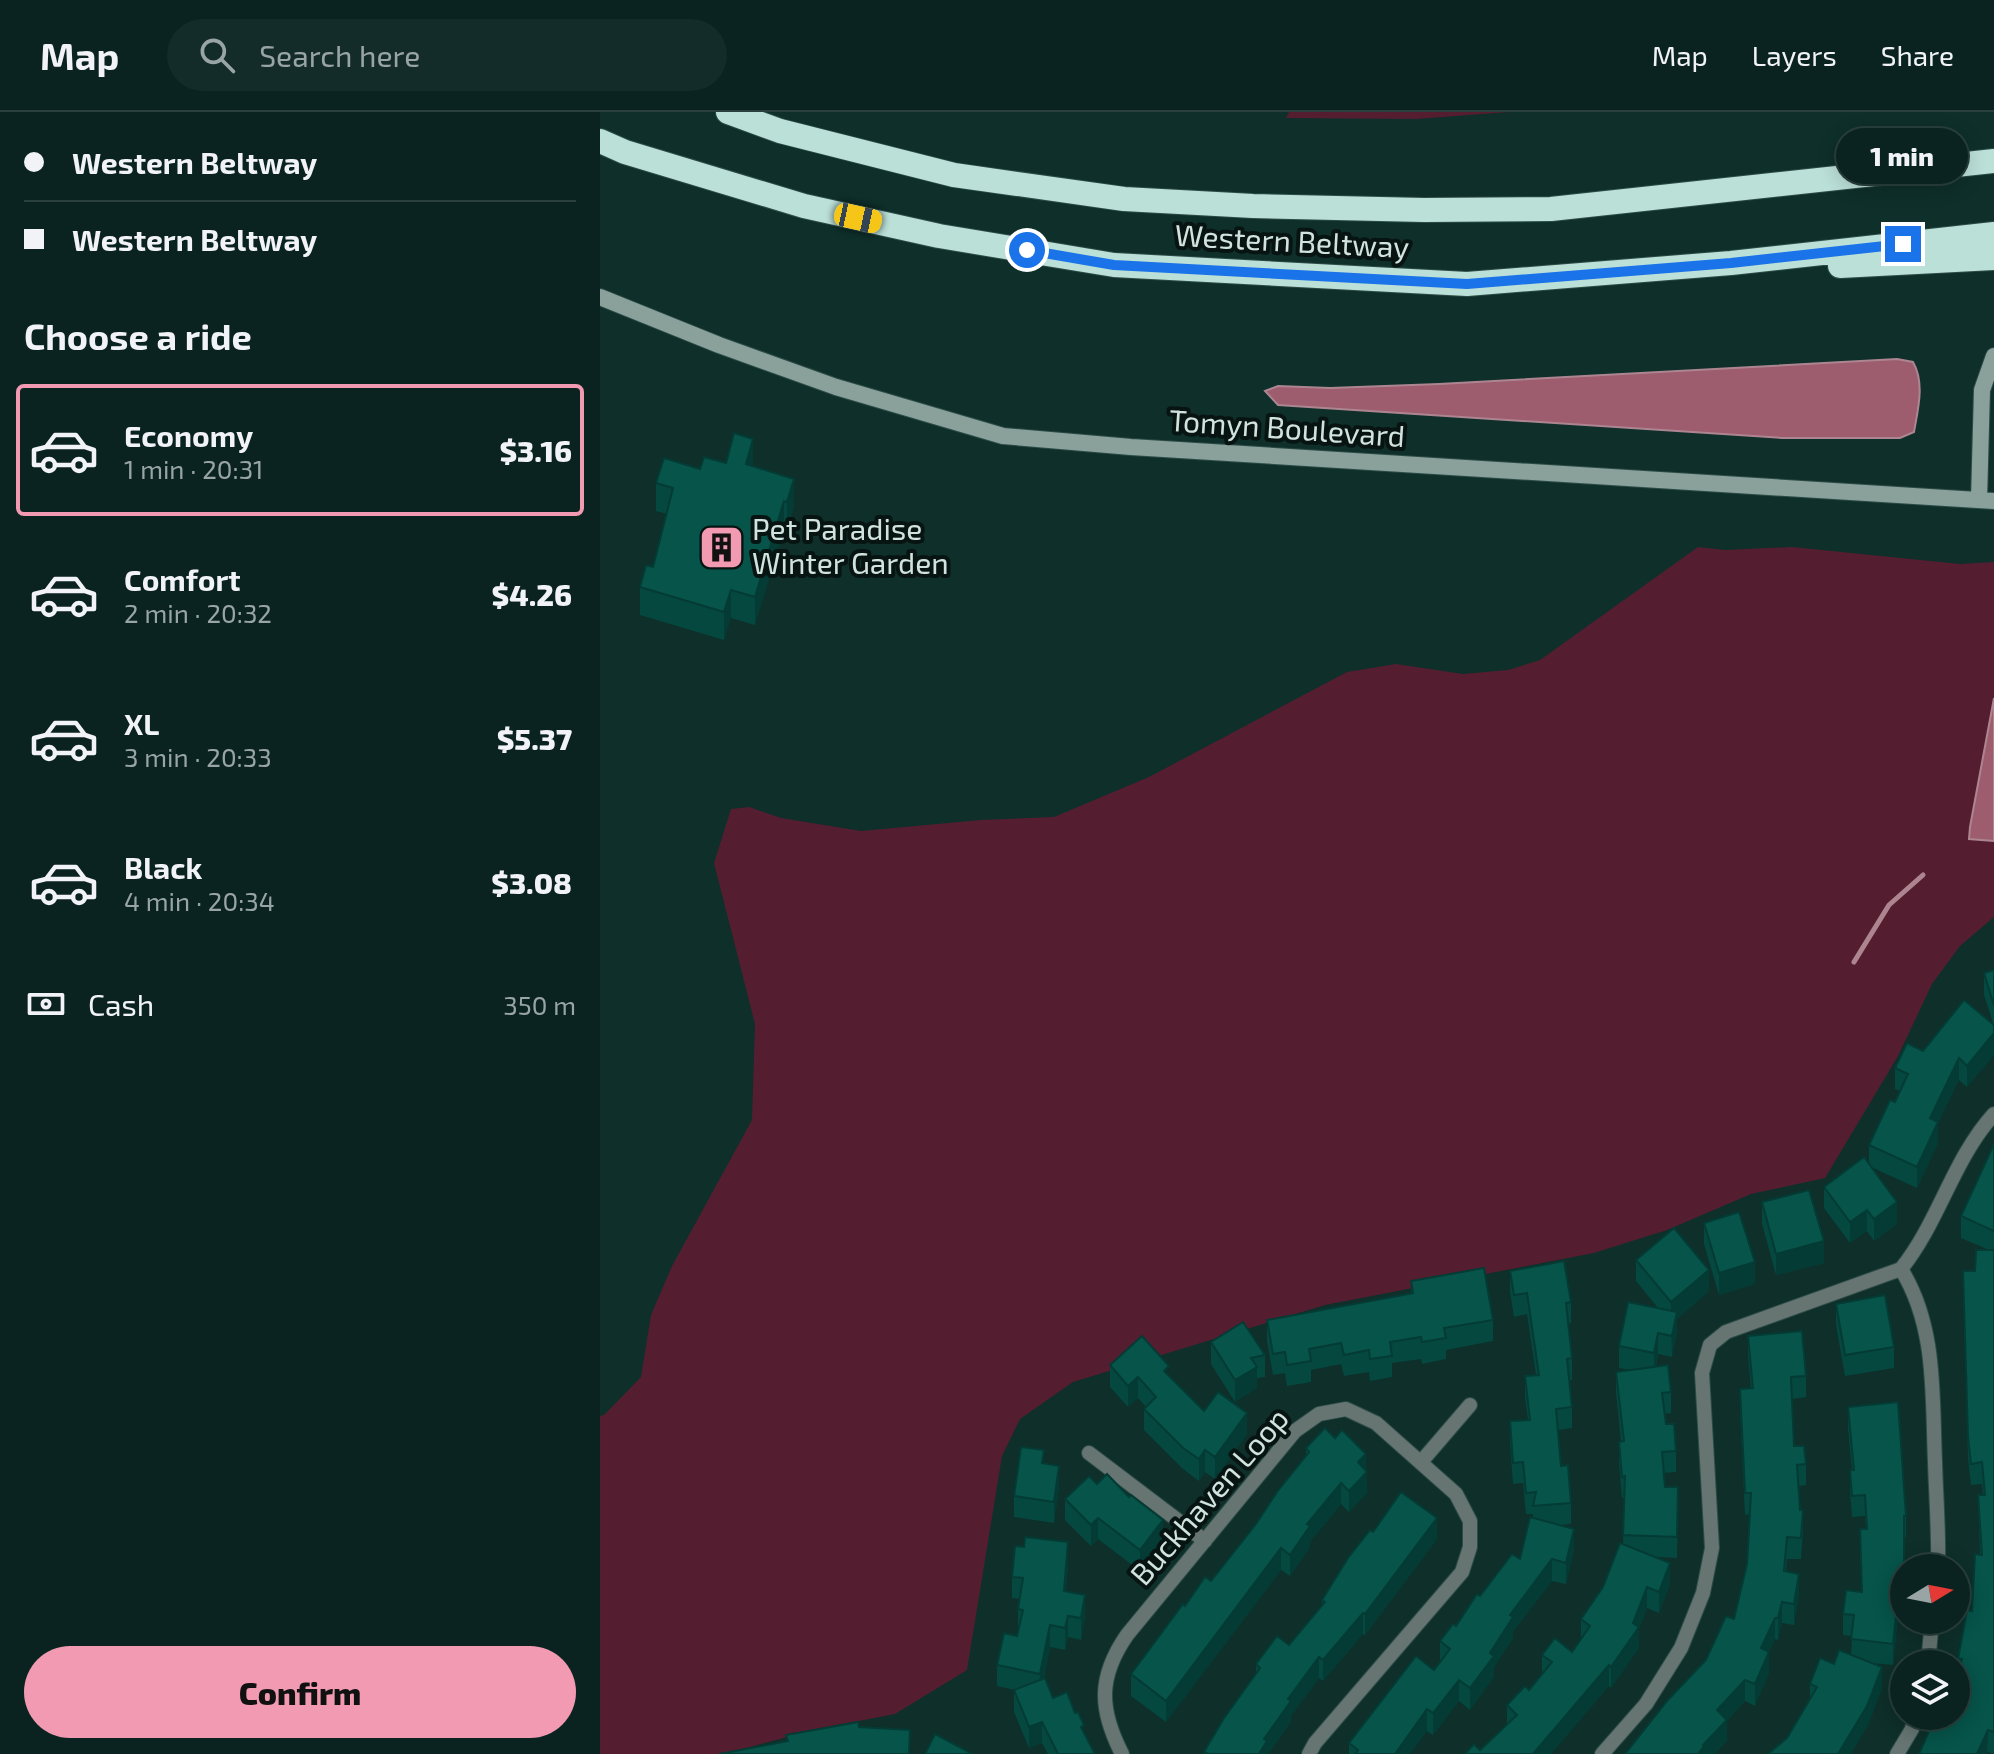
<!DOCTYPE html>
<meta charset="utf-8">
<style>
:root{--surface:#0a2320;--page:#132b29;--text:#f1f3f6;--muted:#99a4a5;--line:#2a403e;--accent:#f19ab2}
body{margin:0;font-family:"Exo 2",sans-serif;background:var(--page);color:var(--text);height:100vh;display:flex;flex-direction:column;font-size:30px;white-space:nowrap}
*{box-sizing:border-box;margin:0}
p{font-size:26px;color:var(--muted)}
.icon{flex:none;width:44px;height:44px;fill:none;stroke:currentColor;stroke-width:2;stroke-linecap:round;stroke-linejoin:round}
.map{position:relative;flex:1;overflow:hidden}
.details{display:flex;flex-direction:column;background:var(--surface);width:600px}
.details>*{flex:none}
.guide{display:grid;align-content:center;height:176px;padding:0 24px;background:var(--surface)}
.needle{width:52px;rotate:80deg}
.buttons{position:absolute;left:1290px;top:1442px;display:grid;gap:16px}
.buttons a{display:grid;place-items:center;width:80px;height:80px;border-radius:50%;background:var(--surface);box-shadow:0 4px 20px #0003,0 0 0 2px var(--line);font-size:40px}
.end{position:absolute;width:36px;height:36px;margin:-18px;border:10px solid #1a73e8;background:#fff;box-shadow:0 0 0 4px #fff}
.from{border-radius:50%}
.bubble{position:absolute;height:56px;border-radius:28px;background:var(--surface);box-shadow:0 4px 20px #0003,0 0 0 2px var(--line);font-size:26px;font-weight:800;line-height:56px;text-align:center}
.car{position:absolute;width:24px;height:48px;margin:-24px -12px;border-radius:10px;box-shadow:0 0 6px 2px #0007;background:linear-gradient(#f5c518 24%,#345 0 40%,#f5c518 0 76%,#345 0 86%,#f5c518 0)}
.guide b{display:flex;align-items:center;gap:28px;height:76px;font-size:30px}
.guide b+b{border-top:2px solid var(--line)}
.guide i{width:20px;height:20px;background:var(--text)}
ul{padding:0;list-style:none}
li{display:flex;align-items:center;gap:24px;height:132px;margin:0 16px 12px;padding:0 8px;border:4px solid transparent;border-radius:8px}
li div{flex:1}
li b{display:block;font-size:30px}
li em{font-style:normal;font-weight:800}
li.selected{border-color:var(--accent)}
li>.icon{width:72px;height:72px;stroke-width:1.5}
h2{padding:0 24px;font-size:36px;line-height:96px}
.pay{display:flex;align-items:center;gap:20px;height:88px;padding:0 24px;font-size:30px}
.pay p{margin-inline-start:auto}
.action{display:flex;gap:16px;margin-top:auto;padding:16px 24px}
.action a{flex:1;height:92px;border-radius:48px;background:var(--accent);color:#111;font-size:32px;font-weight:800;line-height:92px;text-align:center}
header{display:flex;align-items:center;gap:48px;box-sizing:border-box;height:112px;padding:0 40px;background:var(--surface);border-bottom:2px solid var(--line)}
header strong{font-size:38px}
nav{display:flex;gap:44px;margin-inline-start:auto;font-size:28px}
.search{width:560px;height:72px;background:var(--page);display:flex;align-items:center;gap:20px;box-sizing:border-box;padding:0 28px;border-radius:44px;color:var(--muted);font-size:30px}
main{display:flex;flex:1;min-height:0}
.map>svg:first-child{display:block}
.green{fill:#551e30}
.water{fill:#9e5d6f;stroke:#ad8591;stroke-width:2}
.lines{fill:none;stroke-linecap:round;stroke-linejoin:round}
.stream{stroke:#ad8591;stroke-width:5}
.street-casing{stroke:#2d4c47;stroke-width:16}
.secondary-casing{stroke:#2d4c47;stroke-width:18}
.highway-casing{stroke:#2d4c47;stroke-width:26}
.street{stroke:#667572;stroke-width:14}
.secondary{stroke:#89a09b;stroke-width:16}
.highway{stroke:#bbe0d8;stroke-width:24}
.wall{fill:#054840}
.shaded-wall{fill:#043b34}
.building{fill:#06544a;stroke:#043b34;stroke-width:2}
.route{stroke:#1a73e8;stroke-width:10}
.labels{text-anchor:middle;stroke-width:8;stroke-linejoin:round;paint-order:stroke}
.street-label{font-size:30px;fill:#d1e3df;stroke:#071412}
.poi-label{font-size:30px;fill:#d1e3df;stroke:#071412;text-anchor:start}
</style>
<header>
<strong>Map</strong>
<div class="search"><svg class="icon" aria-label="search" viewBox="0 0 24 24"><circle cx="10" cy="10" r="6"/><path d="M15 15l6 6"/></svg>Search here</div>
<nav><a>Map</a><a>Layers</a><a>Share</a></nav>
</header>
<main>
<section class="details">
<div class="guide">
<b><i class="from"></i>Western Beltway</b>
<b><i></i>Western Beltway</b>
</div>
<h2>Choose a ride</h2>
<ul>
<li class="selected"><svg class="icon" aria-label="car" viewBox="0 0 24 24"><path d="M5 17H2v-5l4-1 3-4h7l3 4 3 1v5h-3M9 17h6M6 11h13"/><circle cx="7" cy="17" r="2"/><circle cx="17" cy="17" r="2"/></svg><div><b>Economy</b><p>1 min · 20:31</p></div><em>$3.16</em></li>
<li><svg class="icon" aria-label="car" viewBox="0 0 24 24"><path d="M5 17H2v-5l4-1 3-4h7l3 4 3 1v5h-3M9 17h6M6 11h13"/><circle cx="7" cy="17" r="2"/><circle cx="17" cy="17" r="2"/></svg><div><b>Comfort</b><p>2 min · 20:32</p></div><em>$4.26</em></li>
<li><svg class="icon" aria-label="car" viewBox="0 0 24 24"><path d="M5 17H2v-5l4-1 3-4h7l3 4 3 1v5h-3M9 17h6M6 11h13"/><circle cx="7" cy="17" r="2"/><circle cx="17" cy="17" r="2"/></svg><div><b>XL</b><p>3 min · 20:33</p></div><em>$5.37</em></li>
<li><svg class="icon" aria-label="car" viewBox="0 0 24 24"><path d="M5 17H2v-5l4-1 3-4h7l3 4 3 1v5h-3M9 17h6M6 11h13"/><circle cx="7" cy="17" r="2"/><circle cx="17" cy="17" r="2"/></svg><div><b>Black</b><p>4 min · 20:34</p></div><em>$3.08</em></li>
</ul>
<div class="pay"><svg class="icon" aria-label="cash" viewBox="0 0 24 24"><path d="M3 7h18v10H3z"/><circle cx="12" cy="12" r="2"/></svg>Cash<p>350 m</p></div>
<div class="action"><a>Confirm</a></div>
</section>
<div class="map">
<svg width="1394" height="1642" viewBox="0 0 1394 1642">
<rect width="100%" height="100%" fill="#0e2f2a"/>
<path class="green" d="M689,0H909L816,7L686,6Z
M1098,435L1125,438L1192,435L1360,452L1394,450V805L1360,834L1332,872L1298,944L1225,1066L1151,1082L1067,1118L994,1141L725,1193L473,1270L420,1307L402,1344L367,1558L295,1602L217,1617L124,1642H0V1304L4,1303L41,1265L51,1203L72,1154L152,1008L155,912L114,751L131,697L149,695L181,706L261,719L381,708L454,705L549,665L747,560L796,552L863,562L908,558L940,548Z"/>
<path class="water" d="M1297,247L1313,250C1325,271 1318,297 1314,320L1300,326H1182L678,293L665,279L678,274L730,276L839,272Z
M1394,586V729L1369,727L1370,715Z"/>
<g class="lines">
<path class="stream" d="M1254,850L1289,793L1323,763"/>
<defs>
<path id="street" d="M1301,1157C1337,1215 1332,1284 1335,1350C1336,1385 1339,1421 1338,1456
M489,1341L605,1429
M821,1350L870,1293
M1328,1552L1332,1508
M522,1642C499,1597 498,1565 527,1523L695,1319L719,1302L746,1297L776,1311L856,1382L870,1409V1435L862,1460L715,1631L709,1642
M1002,1642L1046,1592L1081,1536L1103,1481L1112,1436L1102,1261L1110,1233L1126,1220L1301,1157C1339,1110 1353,1047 1394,1002
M1297,1642L1312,1617L1315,1604"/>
<path id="secondary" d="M0,185L119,233L236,275L403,324L531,335L1394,389
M1379,388L1382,278L1394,244"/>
<path id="highway" d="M128,0L180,19L354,63L524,87L653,94L824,98L951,97L1394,49
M0,29L25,40L204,94L339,124L514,153L867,172L1131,151L1394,122
M1240,154L1394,146"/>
</defs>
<use href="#street" class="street-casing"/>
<use href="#secondary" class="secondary-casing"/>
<use href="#highway" class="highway-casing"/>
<use href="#street" class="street"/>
<use href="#secondary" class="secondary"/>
<use href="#highway" class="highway"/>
</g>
<path class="wall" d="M126,351L153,354L194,395L187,418L184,417L155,513L131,506L124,528L40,503V475L53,455L67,402L56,399V371L100,357Z
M1394,858V943L1367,975L1359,968L1338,1011V1031L1317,1076L1271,1055L1297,1112L1274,1129L1267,1119L1250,1131L1224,1096V1075L1269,1052V1033L1300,979L1295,977V956L1323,939L1393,911L1384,883V861Z
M1394,1032V1642L1388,1640L1387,1642H1319L1341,1613L1358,1558V1547L1372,1499L1380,1443L1378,1383H1383L1382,1372L1371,1373L1368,1346L1363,1159H1375L1389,1138L1361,1126V1104Z
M1162,1090L1224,1151L1176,1163L1162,1112Z
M1104,1111L1155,1172L1119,1183L1104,1132Z
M1036,1148L1109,1179L1077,1207V1221L1072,1245L1058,1242L1056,1255L1071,1280V1301L1064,1302L1066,1312L1076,1339V1360L1064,1361L1065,1375L1078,1397L1077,1446L1057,1445L1070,1472L1059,1501L1047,1496L1039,1517V1536L1011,1576L1009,1574L951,1642H865L880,1638L907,1612V1593L929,1578L942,1562V1543L972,1540L981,1527V1507L1003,1475L1023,1433L1024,1386H1022L1019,1351V1330L1021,1329L1016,1281V1260L1031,1258L1019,1256V1234L1058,1196L1036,1169Z
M910,1159L971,1190V1211L968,1212L972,1246V1268H969L972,1295V1316L958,1318L961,1354L971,1391V1412L961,1413L974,1438L966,1472L952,1469L913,1520V1526L894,1555V1565L870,1598L859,1589L833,1623L827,1619L810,1642H749V1631L834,1558L840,1551V1529L856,1514L880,1484L920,1447L933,1406V1402H926L923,1371L913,1372L910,1331V1309L928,1308L925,1286V1264L936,1263L927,1202L914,1205L910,1180Z
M811,1169L893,1208V1229L846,1238V1247L822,1252L821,1247L792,1251V1265L770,1269L769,1260L744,1264L741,1252L711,1258V1270L687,1274L685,1261L673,1263L667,1229V1208L811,1181Z
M1236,1192L1294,1235V1256L1245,1264L1236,1213Z
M1148,1224L1206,1264V1285L1192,1287L1194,1334L1206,1352V1373L1198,1374L1203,1419L1201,1447H1187L1186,1460L1199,1483L1194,1513L1182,1511L1178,1528L1175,1527L1169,1540V1561L1155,1594L1145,1589L1127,1609V1629L1115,1642H1025L1106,1548L1134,1507L1147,1452L1150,1402L1145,1403L1140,1298V1277L1151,1276L1148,1245Z
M611,1230L665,1243V1265L657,1266V1276L635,1290L611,1252Z
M510,1253L569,1264L604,1299L647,1322L615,1367L605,1360L599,1369L583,1357L544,1318V1297L546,1295L538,1286L528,1295L510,1275Z
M1248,1295L1306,1404V1425H1304V1486H1300L1293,1553L1272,1551L1282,1576L1267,1615L1187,1626L1210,1587V1572L1234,1552L1251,1543L1252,1524L1243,1523V1502L1261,1480L1266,1417L1265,1404L1252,1405L1250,1380V1358H1252L1248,1317Z
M706,1336L766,1358L767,1381L749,1400L741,1392L710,1430V1435L690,1464L681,1458L566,1610L531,1584V1562L585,1494L611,1469L656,1412L706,1344Z
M444,1351L459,1375L454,1411L414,1405V1384Z
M497,1372L529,1385L563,1429L540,1459L498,1427L491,1434L465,1408V1387Z
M773,1420L837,1427L765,1523L763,1522L723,1569L719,1566L691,1604V1610L668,1642H604V1640L656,1562V1552L689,1533L722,1494V1488Z
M468,1451L466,1479L485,1504L481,1528L468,1525L465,1538L450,1535L444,1566L453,1586L484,1621L495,1642H448L442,1631L429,1636L414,1600V1578H415L397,1574V1553L417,1524L418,1519V1497L420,1487L412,1486V1465Z"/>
<path class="shaded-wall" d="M153,327V355L146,352Z
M194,367V395L187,418V390Z
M184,389V417L155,513V485Z
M131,478V506L124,528V500Z
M1394,921V943L1367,975V954Z
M1359,946V968L1338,1011V1031L1317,1076V1055L1330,1006Z
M1297,1090V1112L1274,1129V1107Z
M1267,1098V1119L1250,1131V1110Z
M1224,1129V1151L1176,1163V1142Z
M1155,1150V1172L1119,1183V1161Z
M1109,1158V1179L1077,1207V1221L1072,1245L1071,1190Z
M1058,1221V1242L1054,1263V1241Z
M657,1255V1276L635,1290V1268Z
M538,1265V1286L528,1295V1274Z
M647,1301V1322L615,1367V1345Z
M605,1338V1360L599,1369V1347Z
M766,1342L767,1381L749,1400V1379L758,1350Z
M459,1354V1375L454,1411V1390Z
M741,1371V1392L710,1430V1435L690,1464V1443L707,1412Z
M498,1406V1427L491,1434V1413Z
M837,1406V1427L765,1523V1502Z
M563,1408V1429L540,1459V1438Z
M974,1417V1438L966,1472V1451Z
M468,1430V1451L464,1500V1479Z
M681,1436V1458L566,1610V1589Z
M952,1447V1469L913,1520V1526L894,1555V1565L870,1598V1576L890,1541L910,1503Z
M1070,1451V1472L1059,1501V1480Z
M1199,1462V1483L1194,1513V1492Z
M1300,1465V1486L1293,1553V1532Z
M1047,1475V1496L1039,1517V1536L1011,1576V1555L1033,1511Z
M485,1483V1504L481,1528V1506Z
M1182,1490V1511L1178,1528V1506Z
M763,1501V1522L723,1569V1548Z
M468,1504V1525L465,1538V1516Z
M1175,1506V1527L1161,1557V1536Z
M450,1513V1535L440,1583V1562Z
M1169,1540V1561L1155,1594V1572Z
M719,1545V1566L691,1604V1610L668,1642H659L664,1627L688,1587Z
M1009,1553V1574L951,1642H933Z
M1282,1555V1576L1267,1615L1251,1642H1238Z
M859,1568V1589L833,1623V1601Z
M1145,1568V1589L1127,1609V1629L1115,1642H1098L1117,1598Z
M827,1597V1619L810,1642H795Z
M442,1610V1631L429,1636V1615Z
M1388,1618L1387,1642H1377Z"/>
<path class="building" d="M134,321L153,327L146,352L194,367L187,390L184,389L155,485L131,478L124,500L40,475L46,453L53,455L73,376L56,371L64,346L100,357L104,345L126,351Z
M1394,858V894L1384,861Z
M1364,888L1394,913V921L1367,954L1359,946L1330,1006L1338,1010L1317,1055L1269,1033L1290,988L1295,990L1308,962L1295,956L1307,931L1323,939Z
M1394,1032V1119L1361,1104Z
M1264,1045L1297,1090L1274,1107L1267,1098L1250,1110L1224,1075Z
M1209,1078L1224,1129L1176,1142L1162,1090Z
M1139,1100L1155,1150L1119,1161L1104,1111Z
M1074,1116L1109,1158L1071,1190L1036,1148Z
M1376,1138H1394V1620L1388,1618L1377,1642H1319L1333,1610L1341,1613L1344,1604H1356V1566L1362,1547H1358L1367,1498L1372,1499L1375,1442L1382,1443L1378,1383H1385L1382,1350L1371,1352L1368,1325L1363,1159H1375Z
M964,1149L971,1190L966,1191L972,1246L967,1247L972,1295L956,1297L961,1354L968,1353L971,1391L933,1394L936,1380L926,1381L923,1350L913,1351L910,1309L930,1308L925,1264L939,1263L927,1181L914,1183L910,1159Z
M884,1156L893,1208L844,1216L846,1226L822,1230L821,1225L790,1230L792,1244L770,1247L769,1238L744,1243L741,1231L709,1237L711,1249L687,1253L685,1240L673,1242L667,1208L803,1183L813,1181L811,1169Z
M1285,1183L1294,1235L1245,1243L1236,1192Z
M1028,1190L1077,1200L1072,1224L1058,1221L1054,1241L1019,1234Z
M643,1210L665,1243L651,1246L657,1255L635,1268L611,1230Z
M1202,1219L1206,1264L1191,1265L1194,1334H1204L1206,1352L1197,1353L1200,1398H1203L1201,1426L1187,1425L1184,1459L1199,1462L1194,1492L1182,1490L1178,1506H1175L1161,1536L1169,1540L1155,1572L1145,1568L1117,1598L1127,1608L1103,1633L1104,1634L1098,1642H1025L1067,1589L1106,1548L1126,1504L1134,1507L1147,1452L1151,1381H1145L1140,1277L1153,1276L1148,1224Z
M542,1224L569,1254L564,1259L604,1299L618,1280L647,1301L615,1345L605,1338L599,1347L583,1336L544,1297L556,1285L538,1265L528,1274L510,1253Z
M1068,1253L1071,1280L1062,1281L1066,1312H1074L1076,1339L1062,1340L1065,1375H1078L1077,1425L1023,1423L1025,1364L1022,1365L1019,1330L1024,1329L1016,1260Z
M1298,1290L1306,1404H1304V1465H1300L1293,1532L1251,1527L1254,1503L1243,1502L1246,1478L1262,1480L1260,1417H1267L1265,1383L1252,1384L1250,1358H1254L1248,1295Z
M725,1316L735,1326L742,1318L766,1342L758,1350L767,1360L749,1379L741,1371L707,1412L710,1414L690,1443L681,1436L566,1589L531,1562L583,1492L585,1494L605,1465L611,1469L656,1412L677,1380L709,1340L706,1336Z
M421,1335L444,1338L442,1351L459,1354L454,1390L414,1384Z
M507,1362L529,1385L531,1383L563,1408L540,1438L498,1406L491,1413L465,1387L489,1364L497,1372Z
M801,1380L837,1406L765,1502L763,1501L723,1548L719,1545L688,1587L691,1589L664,1627L667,1629L659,1642H609L604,1640L624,1606L660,1556L656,1552L677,1524L689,1533L725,1490L722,1488L748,1446L770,1418L773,1420Z
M930,1405L974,1417L966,1451L952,1447L910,1503L913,1505L890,1541L894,1544L870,1576L859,1568L833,1601L827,1597L795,1642H755L758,1638L749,1631L816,1544L834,1558L850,1537L840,1529L853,1512L856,1514L877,1482L880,1484L912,1442L920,1447Z
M425,1425L468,1430L464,1479L485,1483L481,1506L468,1504L465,1516L450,1513L440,1562L397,1553L404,1521L417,1524L423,1498L418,1497L423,1466L412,1465L415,1434L424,1435Z
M1020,1431L1070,1451L1059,1480L1047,1475L1033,1511L1039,1515L1011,1555L1009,1553L933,1642H865L874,1632L880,1638L917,1603L907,1593L925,1574L929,1578L952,1550L942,1543L955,1526L972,1540L990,1514L981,1507L1003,1475Z
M1239,1538L1282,1555L1267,1594L1238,1642H1168L1187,1626L1217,1575L1210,1572L1220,1546L1234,1552Z
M445,1566L453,1586L467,1580L475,1601L478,1600L484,1613L481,1615L495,1642H458L442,1610L429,1615L414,1578Z
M258,1610L259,1615L310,1618L309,1642H119L188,1629L186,1623Z
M335,1622L369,1640L372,1642H325Z"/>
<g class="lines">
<path class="route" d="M427,138L514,153L867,172L1131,151L1303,132"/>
</g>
<defs>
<symbol id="building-square" viewBox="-11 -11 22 22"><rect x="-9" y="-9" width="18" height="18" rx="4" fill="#f19ab2" stroke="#071412"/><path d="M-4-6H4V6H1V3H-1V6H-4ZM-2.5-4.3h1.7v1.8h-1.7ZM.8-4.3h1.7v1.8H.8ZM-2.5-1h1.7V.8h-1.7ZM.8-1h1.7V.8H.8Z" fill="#111"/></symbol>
</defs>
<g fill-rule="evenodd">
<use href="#building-square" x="96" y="410" width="51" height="51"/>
</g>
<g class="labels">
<g class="street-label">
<text transform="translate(692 130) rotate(3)" y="10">Western Beltway</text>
<text transform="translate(687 317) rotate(4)" y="10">Tomyn Boulevard</text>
<text transform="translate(610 1385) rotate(-49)" y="10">Buckhaven Loop</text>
</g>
<g class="poi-label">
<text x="152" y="428">Pet Paradise<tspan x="152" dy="34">Winter Garden</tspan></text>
</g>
</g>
</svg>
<div class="buttons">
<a><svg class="needle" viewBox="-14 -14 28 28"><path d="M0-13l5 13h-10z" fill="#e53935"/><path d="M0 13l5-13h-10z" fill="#99a4a5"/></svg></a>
<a><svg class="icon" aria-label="layers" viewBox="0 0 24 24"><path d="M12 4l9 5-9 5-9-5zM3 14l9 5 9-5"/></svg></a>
</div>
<i class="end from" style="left:427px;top:138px"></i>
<i class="end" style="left:1303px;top:132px"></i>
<div class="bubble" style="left:1236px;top:16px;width:132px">1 min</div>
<i class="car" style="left:258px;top:106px;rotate:102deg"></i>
</div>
</main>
